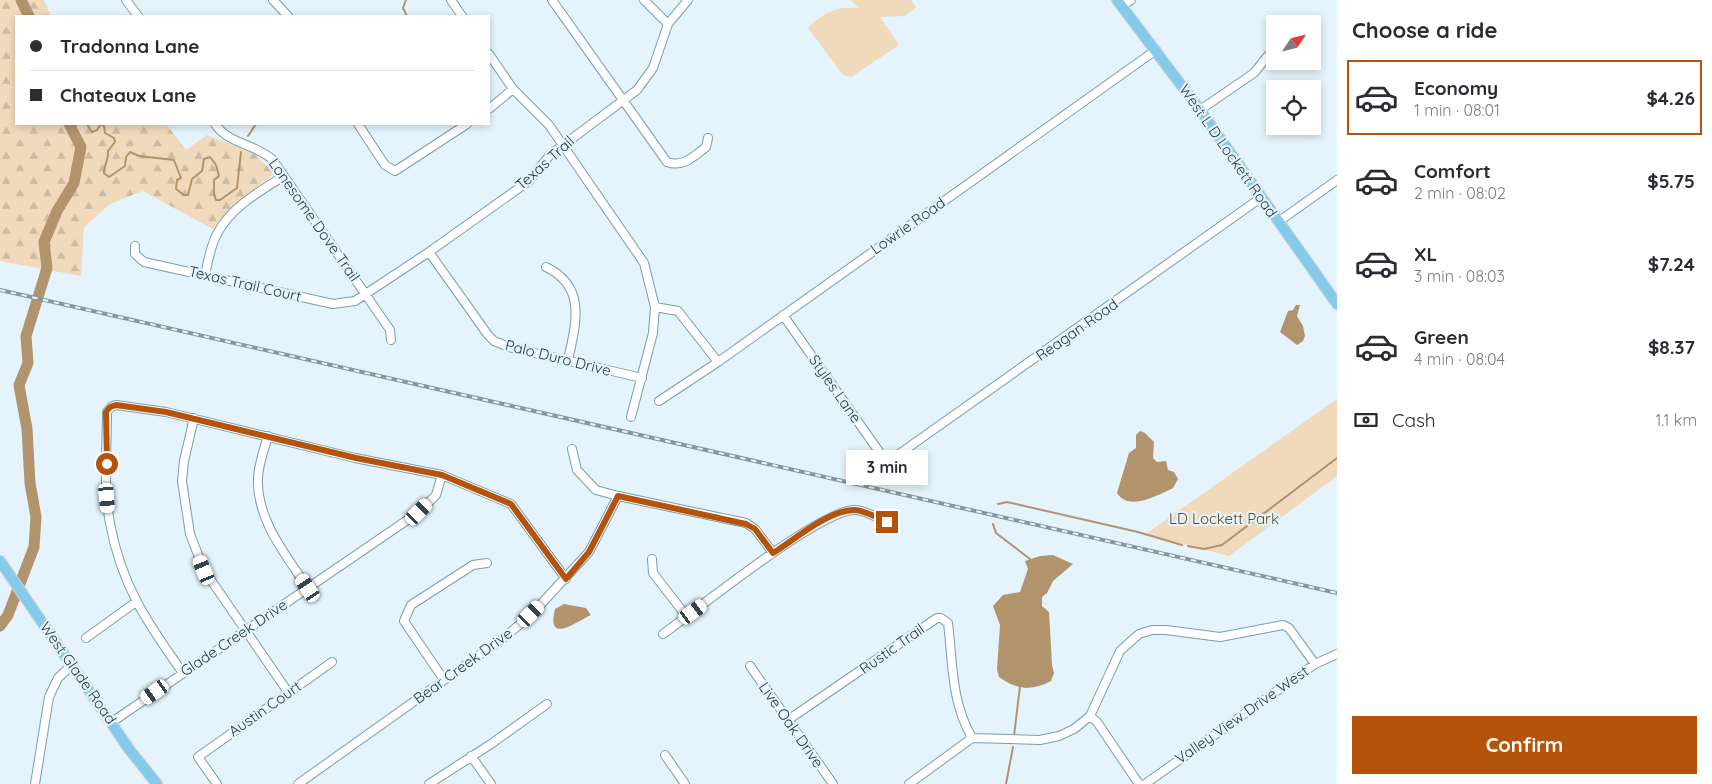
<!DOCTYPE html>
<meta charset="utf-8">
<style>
:root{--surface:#fff;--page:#f2f2f3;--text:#2b2b33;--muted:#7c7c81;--line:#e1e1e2;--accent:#b45309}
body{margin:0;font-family:Quicksand,sans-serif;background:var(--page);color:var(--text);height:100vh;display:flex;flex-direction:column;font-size:19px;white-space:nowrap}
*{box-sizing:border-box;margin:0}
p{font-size:16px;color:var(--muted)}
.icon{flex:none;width:28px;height:28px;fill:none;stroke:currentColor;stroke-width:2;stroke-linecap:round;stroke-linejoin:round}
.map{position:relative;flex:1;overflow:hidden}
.drawer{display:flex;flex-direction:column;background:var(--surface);width:375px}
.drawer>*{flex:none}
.top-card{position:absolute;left:15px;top:15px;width:475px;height:110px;border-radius:0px;box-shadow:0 2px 8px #0003;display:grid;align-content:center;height:110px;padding:0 15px;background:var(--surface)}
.needle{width:32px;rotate:55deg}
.tools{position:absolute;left:1266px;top:15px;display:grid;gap:10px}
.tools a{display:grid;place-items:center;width:55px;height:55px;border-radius:0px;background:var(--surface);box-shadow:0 2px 8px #0003;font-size:25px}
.end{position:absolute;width:22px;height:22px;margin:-11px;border:6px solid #b45309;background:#fff;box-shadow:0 0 0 2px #fff}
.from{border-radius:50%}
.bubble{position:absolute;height:35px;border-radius:0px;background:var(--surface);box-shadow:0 2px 8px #0003;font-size:16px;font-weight:700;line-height:35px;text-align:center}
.car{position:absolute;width:15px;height:30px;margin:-15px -8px;border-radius:6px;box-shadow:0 0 4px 1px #0007;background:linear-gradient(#fff 24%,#345 0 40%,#fff 0 76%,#345 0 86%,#fff 0)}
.top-card b{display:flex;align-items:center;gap:18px;height:48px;font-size:19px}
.top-card b+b{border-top:1px solid var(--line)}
.top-card i{width:12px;height:12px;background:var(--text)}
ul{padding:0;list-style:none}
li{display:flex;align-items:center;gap:15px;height:75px;margin:0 10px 8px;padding:0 5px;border:2px solid transparent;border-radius:0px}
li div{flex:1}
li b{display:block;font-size:19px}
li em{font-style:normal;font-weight:700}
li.selected{border-color:var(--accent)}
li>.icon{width:45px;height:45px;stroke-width:1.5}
h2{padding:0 15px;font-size:22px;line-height:60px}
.pay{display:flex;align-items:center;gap:12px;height:55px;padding:0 15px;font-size:19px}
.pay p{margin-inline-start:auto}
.button{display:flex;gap:10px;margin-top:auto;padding:10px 15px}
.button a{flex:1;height:58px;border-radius:0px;background:var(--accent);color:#fff;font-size:20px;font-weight:700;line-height:58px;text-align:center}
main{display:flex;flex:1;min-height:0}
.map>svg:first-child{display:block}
.forest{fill:url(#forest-firs)}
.green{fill:#f1d9bc}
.water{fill:#b1936c}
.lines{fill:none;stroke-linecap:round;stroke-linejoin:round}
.stream{stroke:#b1936c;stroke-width:2}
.river{stroke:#b1936c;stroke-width:11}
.minor-casing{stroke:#799db1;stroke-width:10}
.major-casing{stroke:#cccfd1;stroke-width:12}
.minor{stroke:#fff;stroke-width:8}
.major{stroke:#84cbeb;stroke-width:10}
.rail-casing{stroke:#86959e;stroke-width:4}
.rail{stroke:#e4f3fc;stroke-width:2;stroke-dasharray:5.5;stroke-linecap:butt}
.route{stroke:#b45309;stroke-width:6}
.labels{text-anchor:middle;stroke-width:4.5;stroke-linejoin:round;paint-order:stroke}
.street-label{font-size:15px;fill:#293841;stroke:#e4f3fc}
.park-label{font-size:15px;fill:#674819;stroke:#e4f3fc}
</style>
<main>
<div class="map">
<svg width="1337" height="784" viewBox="0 0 1337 784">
<defs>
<pattern id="forest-firs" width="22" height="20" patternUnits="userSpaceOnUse" patternTransform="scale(1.25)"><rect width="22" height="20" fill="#f1d9bc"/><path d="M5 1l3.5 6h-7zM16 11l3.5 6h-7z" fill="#cfbba3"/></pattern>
</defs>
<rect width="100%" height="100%" fill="#e4f3fc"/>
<path class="forest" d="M0,0H44L51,16H16V124H166L186,150L207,135L254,154L275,173L233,206L213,229L143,191L110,204L84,227L81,276L0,261Z"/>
<path class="green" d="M850,0H911L916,7L905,16L880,17L899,45L851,77L843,75L808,28C827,11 834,7 859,8Z
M1337,399V476L1229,556L1146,534Z"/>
<path class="water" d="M1296,305H1300L1297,316L1303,326L1305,336L1303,341L1297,345L1280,332L1288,311L1293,310Z
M1140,431L1145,433L1154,442L1153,458L1157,462L1166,461L1168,470L1174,472L1178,479L1173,488C1158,495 1129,512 1117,493L1129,453L1136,448V435Z
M1053,555L1073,564L1053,581L1047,593L1042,597V606L1049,612L1052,665L1054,673L1051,681C1032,691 1017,690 999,677L997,670L1000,625L993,606L1003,595L1020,592L1028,569L1025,561L1040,556Z
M564,604L586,608L591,615C577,621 546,646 555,609Z"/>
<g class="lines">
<path class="stream" d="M406,0L403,8L407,16
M87,124L92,132L97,130L101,124L104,126L105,133L114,138L115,142L108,151C109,159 104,165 104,173L109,177L125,166L126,157L130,152L139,156L174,160L181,178L177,180L176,189L184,195H188L192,179L202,171L204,159L210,157L216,165L219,176L214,180V194L216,200H220L237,188L241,152
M70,127L78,124
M248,136L256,124
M998,504L1007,502L1138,532L1182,545
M993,524L996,533L1030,559
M1188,546L1204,549L1222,545L1337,458
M1014,736L1020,686
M1006,784L1013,747"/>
<path class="river" d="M21,0L29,16
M0,626L8,615L34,547L36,517L30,483L27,429L19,385L28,363L26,336L47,268L44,242L57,211L74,183L81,147L69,124"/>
<defs>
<path id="minor" d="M126,0L138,16
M273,0L288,16
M451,0L462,16
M552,0L667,162C683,168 694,156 706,147L708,138
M644,0L668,24
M1122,6L1131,0
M489,54L513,89L549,125L644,263L655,307L653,333L631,417
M489,109L513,89
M1200,110L1254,73L1275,47
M215,124C228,144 256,144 273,160L390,330L391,340
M358,124L385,165L395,171L467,124
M1278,222L1337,180
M135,246V254L144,262L333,304L355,301L429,252L529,181L550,155L637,90L653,68L668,24L688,0
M429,252L488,335L494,341L509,347L642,378
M546,267C587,287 576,323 568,360
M205,275C208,262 210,247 217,234C230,208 260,191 284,176
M655,307L678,311L718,362
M783,315L880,453L884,457L892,459L1262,197
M659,401L718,362L1156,50
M194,418L184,461L182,481L190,534L204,570L288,692
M268,436C264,449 259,463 258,477C256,519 285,554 308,588
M572,449L577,470L596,490L618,496L746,523L755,529L773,553
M652,559L653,573L687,617
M663,634C697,610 821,509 855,510C865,510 877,518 887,522
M86,638L136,602
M750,666L833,784
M183,673C148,624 121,585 110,523C103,488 107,449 107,412L111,407L116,405L166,412L355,458L442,475L511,504L566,579
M444,680L404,621L411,605L473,565L487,563
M1090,716L1097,722L1139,784
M788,720L937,618H941L948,623C953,664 951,701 972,738L1040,740L1059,736L1074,729L1090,716L1120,651L1139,634L1152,630H1166L1220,637L1283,625L1289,628L1315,664
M112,722L419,512L436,495L442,475
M665,755L685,784
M471,756L491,784
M35,784L49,697L58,678L72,665
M217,784L198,757L332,662
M298,784L506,636L531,615L589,552L618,496
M429,784L491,744L547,704
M909,784L972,738
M1145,784L1315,664L1337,654"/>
<path id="major" d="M1117,0L1200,110L1337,304
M0,561L129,749L157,784"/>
</defs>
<use href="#minor" class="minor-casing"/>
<use href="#major" class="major-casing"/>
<use href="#minor" class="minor"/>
<use href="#major" class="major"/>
<defs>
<path id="rail" d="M0,290L1337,593"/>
</defs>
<use href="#rail" class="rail-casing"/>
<use href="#rail" class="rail"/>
</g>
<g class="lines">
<path class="route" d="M107,464L106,412L110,407L116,405L166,412L356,458L442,475L511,504L566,579L589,552L618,496L746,524L755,529L773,553C794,540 829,510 854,510C865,510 877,518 887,522"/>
</g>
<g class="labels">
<g class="street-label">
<text transform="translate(1228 151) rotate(55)" y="5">West L D Lockett Road</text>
<text transform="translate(545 163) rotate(-42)" y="5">Texas Trail</text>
<text transform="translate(314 220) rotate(55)" y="5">Lonesome Dove Trail</text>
<text transform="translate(908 226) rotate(-35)" y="5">Lowrie Road</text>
<text transform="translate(245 284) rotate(13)" y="5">Texas Trail Court</text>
<text transform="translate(1077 330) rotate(-35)" y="5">Reagan Road</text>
<text transform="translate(558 358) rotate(14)" y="5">Palo Duro Drive</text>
<text transform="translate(835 389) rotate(55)" y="5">Styles Lane</text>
<text transform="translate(234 638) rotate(-34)" y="5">Glade Creek Drive</text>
<text transform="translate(892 649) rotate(-35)" y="5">Rustic Trail</text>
<text transform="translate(463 666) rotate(-36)" y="5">Bear Creek Drive</text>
<text transform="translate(78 673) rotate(55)" y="5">West Glade Road</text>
<text transform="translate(265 709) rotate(-35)" y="5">Austin Court</text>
<text transform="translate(1242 715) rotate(-35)" y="5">Valley View Drive West</text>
<text transform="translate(791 725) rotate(55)" y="5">Live Oak Drive</text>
</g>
<g class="park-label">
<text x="1224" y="524">LD Lockett Park</text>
</g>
</g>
</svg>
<div class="tools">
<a><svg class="needle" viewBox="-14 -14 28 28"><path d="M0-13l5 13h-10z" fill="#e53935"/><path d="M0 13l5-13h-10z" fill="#7c7c81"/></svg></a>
<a><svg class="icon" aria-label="locate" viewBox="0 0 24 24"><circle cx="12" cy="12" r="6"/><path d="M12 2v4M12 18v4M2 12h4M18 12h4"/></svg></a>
</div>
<i class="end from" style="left:107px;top:464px"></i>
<i class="end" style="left:887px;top:522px"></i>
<div class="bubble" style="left:846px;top:450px;width:82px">3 min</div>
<i class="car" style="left:107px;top:498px;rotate:175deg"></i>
<i class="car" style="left:419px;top:512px;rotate:45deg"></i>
<i class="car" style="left:204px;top:570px;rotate:337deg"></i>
<i class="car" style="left:308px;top:588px;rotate:326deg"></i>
<i class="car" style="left:693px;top:612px;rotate:54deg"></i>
<i class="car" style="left:531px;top:614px;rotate:45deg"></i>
<i class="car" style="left:155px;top:692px;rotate:235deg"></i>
<div class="top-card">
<b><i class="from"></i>Tradonna Lane</b>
<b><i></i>Chateaux Lane</b>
</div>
</div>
<section class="drawer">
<h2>Choose a ride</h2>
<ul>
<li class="selected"><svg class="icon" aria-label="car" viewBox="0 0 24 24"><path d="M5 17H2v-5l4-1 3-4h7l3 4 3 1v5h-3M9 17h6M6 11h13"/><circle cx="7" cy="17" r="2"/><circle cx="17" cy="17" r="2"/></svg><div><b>Economy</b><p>1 min · 08:01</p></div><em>$4.26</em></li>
<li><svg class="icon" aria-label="car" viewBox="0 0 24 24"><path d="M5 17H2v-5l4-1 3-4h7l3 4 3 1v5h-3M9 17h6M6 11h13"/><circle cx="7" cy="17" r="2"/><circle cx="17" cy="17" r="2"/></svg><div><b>Comfort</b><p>2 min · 08:02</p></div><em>$5.75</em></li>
<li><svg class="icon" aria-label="car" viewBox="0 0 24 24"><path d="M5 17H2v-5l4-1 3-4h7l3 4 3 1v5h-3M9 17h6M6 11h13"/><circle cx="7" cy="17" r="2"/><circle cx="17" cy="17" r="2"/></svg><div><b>XL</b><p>3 min · 08:03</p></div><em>$7.24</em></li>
<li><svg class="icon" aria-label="car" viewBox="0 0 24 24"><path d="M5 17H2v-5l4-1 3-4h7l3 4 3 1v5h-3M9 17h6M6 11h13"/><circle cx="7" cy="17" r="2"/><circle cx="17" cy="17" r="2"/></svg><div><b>Green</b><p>4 min · 08:04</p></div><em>$8.37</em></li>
</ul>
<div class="pay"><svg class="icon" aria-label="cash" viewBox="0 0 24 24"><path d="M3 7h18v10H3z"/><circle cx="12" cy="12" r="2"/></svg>Cash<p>1.1 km</p></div>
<div class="button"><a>Confirm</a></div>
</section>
</main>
